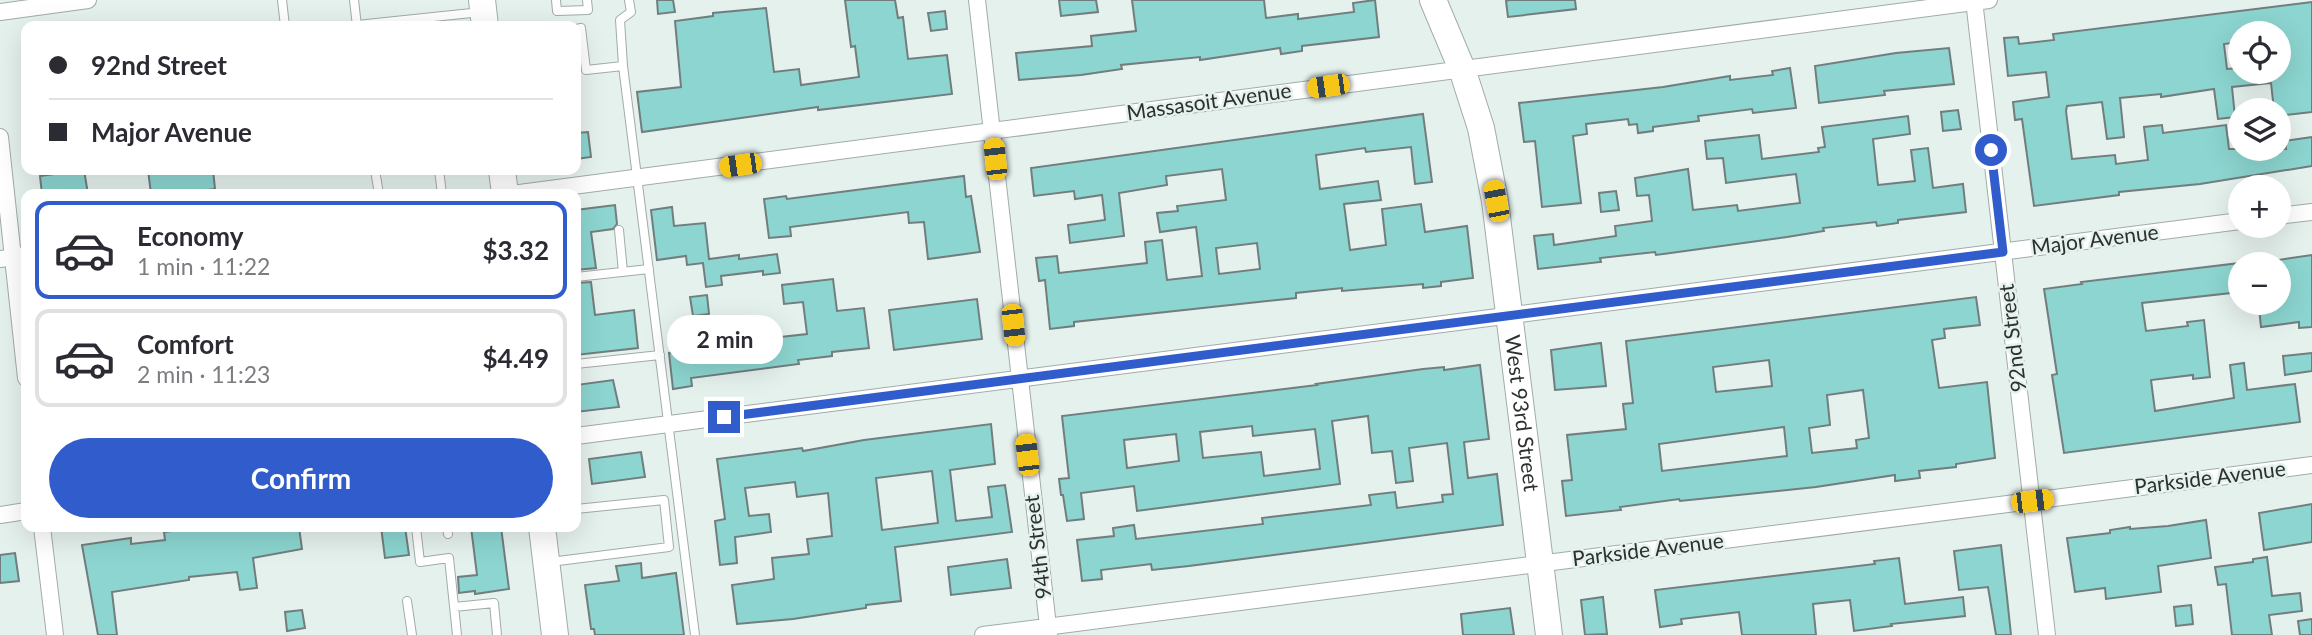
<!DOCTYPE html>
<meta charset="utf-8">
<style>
:root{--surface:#fff;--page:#f7f7f7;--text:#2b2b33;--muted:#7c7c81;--line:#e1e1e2;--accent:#315ccc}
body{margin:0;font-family:Lato,sans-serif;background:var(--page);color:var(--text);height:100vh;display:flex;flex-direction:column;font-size:26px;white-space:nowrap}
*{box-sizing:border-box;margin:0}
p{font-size:23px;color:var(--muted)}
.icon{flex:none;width:38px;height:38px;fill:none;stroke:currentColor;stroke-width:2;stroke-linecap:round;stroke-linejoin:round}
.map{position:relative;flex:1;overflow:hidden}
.side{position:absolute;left:21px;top:189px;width:560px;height:343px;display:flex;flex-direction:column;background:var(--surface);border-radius:14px;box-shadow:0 7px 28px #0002}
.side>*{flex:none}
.hud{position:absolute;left:21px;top:21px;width:560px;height:154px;border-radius:14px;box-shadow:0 7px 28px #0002;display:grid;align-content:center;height:154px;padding:0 28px;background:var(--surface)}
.buttons{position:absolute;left:2228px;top:21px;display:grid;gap:14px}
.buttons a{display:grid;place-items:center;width:63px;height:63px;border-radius:50%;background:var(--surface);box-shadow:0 7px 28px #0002;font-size:35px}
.end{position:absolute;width:32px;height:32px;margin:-16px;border:9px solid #315ccc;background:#fff;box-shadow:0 0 0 4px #fff}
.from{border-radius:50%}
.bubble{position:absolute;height:49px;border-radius:24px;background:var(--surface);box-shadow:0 7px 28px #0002;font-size:23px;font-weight:700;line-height:49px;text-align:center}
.car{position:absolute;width:21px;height:42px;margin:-21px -10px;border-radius:9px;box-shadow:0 0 5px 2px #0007;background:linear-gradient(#f5c518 24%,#345 0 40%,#f5c518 0 76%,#345 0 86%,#f5c518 0)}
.hud b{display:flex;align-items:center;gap:24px;height:66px;font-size:26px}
.hud b+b{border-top:2px solid var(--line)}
.hud i{width:18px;height:18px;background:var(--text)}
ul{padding:12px 0 0;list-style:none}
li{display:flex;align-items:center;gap:21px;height:98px;margin:0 14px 10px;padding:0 14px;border:4px solid var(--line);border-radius:14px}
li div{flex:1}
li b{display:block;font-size:26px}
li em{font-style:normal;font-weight:700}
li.on{border-color:var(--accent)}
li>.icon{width:63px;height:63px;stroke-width:1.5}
.button{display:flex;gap:14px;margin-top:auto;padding:14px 28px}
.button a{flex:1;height:80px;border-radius:42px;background:var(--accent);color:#fff;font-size:28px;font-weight:700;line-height:80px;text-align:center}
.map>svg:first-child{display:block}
.building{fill:#8cd5d0;stroke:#727e7d;stroke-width:2;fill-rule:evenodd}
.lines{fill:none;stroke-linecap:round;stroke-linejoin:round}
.service-casing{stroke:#a1aca8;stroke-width:10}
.minor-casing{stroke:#a1aca8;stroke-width:18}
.primary-casing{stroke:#a1aca8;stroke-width:28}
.service{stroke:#fff;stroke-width:8}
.minor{stroke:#fff;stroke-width:16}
.primary{stroke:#fff;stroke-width:26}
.route{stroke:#315ccc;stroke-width:9}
.labels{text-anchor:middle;stroke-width:5;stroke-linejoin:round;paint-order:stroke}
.street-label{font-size:21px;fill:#2c302f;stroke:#e5f1ed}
</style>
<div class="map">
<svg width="2312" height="635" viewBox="0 0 2312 635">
<rect width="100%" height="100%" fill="#e5f1ed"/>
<path class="building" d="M657,0H673L675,12L658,14Z
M845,0H895L898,18L903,17L908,59L947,55L952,94L818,110V107L642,132L637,92L681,87L675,21L713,16V13L766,8L774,72L799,69L801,85L859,77L855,46L851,47Z
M1059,0H1096L1098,12L1061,16Z
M1132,0H1264L1266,18L1298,14V19L1354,12L1353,3L1375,0L1379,37L1302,46V51L1281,54L1280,48L1200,60V57L1121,65L1122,69L1081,75L1019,80L1016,53L1092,46L1091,36L1136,31Z
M1509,0H1575L1576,9L1508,17L1506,1Z
M2312,2V112L2278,116V110H2274L2271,83L2232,87L2235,117L2218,119L2214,89L2161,97V94L2120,98L2124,137L2107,139L2102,102L2067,106L2066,111L2072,159L2115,155L2116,164L2148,160L2144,127L2162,125L2163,133L2226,125L2229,149H2286L2285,141L2312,137V166L2200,184L2119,192V195L2034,206L2022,119L2015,120L2013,102L2049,97L2046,72L2008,76L2004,38L2018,37L2019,44L2054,40L2053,34ZM2240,33H2278V72H2240V68L2227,69L2224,44L2240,42Z
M945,11L947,29L931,31L928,13Z
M1949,48L1954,84L1884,91L1885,95L1819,103L1815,66L1896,53Z
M1790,68L1796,108L1753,113L1752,109L1698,116L1699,121L1653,127V131L1638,133L1637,124L1629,125L1628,119L1586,124L1587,134L1573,136L1581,203L1542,207L1535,141L1524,142L1519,103L1663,87L1730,76V80L1773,75L1772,71Z
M1958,110L1961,129L1943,131L1941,112Z
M1423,114L1432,182L1415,184L1411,147L1366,152L1365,148L1316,155L1320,189L1378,181L1381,200L1344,204L1350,250L1386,245L1382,209L1421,204L1425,232L1467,226L1473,278L1441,282V286L1423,288V284L1342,291V288L1296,293V298L1074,322V326L1050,329L1045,280L1039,281L1036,258L1057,256L1059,273L1147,263L1145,242L1162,240L1167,280L1202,276L1196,227L1160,232L1157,213L1178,211L1177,206L1226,200L1222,169L1166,176L1167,185L1119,193L1124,236L1070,243L1068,225L1105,220L1102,195L1075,199L1074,191L1034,196L1031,168ZM1257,243L1260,269L1219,274L1216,248Z
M1908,116L1910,134L1873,139L1878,185L1915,181L1911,150L1928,148L1933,188L1963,184L1966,212L1898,220V223L1877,226L1876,222L1823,228L1824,231L1787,237L1656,255L1655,252L1600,258L1601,262L1538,269L1534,236L1553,234L1554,245L1616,236L1615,226L1652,221L1649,195L1637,196L1635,178L1688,169L1693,210L1737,205L1738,211L1800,203L1796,174L1726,183L1723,158L1707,159L1705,141L1759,135L1762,159L1819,152L1818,148L1825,147L1822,127Z
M588,132L591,157L576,159V133Z
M84,170L88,194H42L40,176Z
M148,170H213L215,189L181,194H151Z
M964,176L966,197L971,196L980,252L928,259L924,222L909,223L908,212L790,227L791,236L769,238L764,199L786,196L787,199Z
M1616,191L1619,210L1601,212L1599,193Z
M615,205L617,224L613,229L591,232L596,268L576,270V210Z
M672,207L674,226L705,223L709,259L739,255V259L777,254L780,273L763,275V271L721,276L722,285L706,287L703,263L687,265L686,256L657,260L651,210Z
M2312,255V327L2299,328V322L2261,327L2259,308L2278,306V260Z
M2240,263V292L2142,303L2146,331L2188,326L2187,322L2204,320L2210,377L2193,379V375L2151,380L2155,411L2234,398L2230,365L2244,363L2247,390L2295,384L2300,422L2064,453L2052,375L2057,374L2044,289L2082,284L2081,282Z
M833,279L837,311L864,308L869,348L832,352V356L798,360L799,364L691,378L692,386L673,389L669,353L705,349L704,336L726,334L727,343L807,334L803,302L784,304L782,285Z
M591,282L595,315L634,310L638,348L576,355V283Z
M707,295L709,314L693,316L690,297Z
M1976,297L1980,325L1944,329L1945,338L1932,340L1939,388L1987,382L1995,458L1956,464V467L1919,471L1920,478L1895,481V475L1816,487L1680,501L1679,499L1620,507L1621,510L1566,516L1562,481L1572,480L1567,435L1626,429L1623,404L1633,403L1626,341ZM1769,360L1772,386L1716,392L1713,367ZM1863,390L1869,438L1856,440L1857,448L1812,453L1809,428L1830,425L1827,395ZM1784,427L1787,456L1662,471L1659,444Z
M977,299L982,339L894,350L889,310Z
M1601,343L1606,386L1555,390L1551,350Z
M2312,353V371L2285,375L2283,356Z
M1480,365L1489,439L1464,442L1468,478L1497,474L1503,525L1189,566L1152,570L1151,564L1101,570L1102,579L1082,581L1077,540L1114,536L1113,528L1134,525L1136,539L1263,524L1262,518L1371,505L1369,495L1395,492L1397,508L1443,502L1442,495L1453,494L1447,443L1409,448L1413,481L1396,483L1392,451L1372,453L1368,416L1332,421L1340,484L1137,511L1134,486L1081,493L1084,519L1067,521L1063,495H1061L1059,479L1069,478L1062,416L1317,385L1316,384L1423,369L1444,367V370ZM1252,426L1253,436L1315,429L1320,469L1264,476L1261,452L1203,458L1200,432ZM1176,434L1179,461L1127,468L1124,440Z
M613,380L619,407L576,412V385Z
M991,424L995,464L950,470L956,521L992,517L988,487L1005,485L1012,532L895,547L901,601L866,605V608L793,619L737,624L732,585L774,579L772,558L809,554L807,539L832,536L828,493L797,497L795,482L745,488L749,516L769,514L771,532L735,537L737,563L720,565L715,521L725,519L717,459L802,448L803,451L864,440ZM932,471L938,523L882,530L876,478Z
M641,452L645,477L592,484L589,459Z
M2312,504V542L2264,550L2259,513Z
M2206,520L2211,558L2158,566L2161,592L2106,599L2105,588L2075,592L2067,538L2110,533V530L2130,527V529L2168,526Z
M187,527H214V531L254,527H299L302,549L253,558L257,588L240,590L237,572L189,577V580L112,592L117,635H98L82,545L131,538V544L165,540L164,532L188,529Z
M381,527H405L409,555L385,558Z
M471,527H501L509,589L475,594V591L459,593L458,577L477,575Z
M2001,545L2007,597L2011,635H1996L1988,587L1959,590L1954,551Z
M15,553L19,581L0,583V555Z
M2267,557L2272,596L2300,593L2302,611L2269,615L2272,635H2232L2226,584L2218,585L2215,567L2253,562V559Z
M1899,558L1905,604L1963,597L1965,616L1891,624L1892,626L1854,631L1850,600L1813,604L1816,635H1742L1739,612L1681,619L1682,624L1660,627L1655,590L1875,564L1874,561Z
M1007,559L1011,588L951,595L948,567Z
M641,563L642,578L676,573L684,635H595L594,629H591L585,585L619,581L616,566Z
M1603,597L1607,634L1585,635L1581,600Z
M2191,605L2193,624L2176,626L2174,607Z
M1510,608L1514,635H1463L1461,614Z
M302,610L305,628L287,631L285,612Z
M2312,619V635H2300L2298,621Z"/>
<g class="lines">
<defs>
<path id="service" d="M282,0L285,26
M354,0L357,26
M556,0L557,11L588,10L587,0
M629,0L631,12L620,20L623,66L695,635
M357,25L481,12
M576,29L581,28L586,70L623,66
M375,170L379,194
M439,170L442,194
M619,230L623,272
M576,277L649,269
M576,364L660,355
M416,527L420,562L449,558L457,635
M447,527L448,534
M550,562L669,547L664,500L576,509
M407,601L412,635
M454,607L494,603L497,635"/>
<path id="minor" d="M977,0L1049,635
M1974,0L2047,635
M0,12L88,0
M0,137L26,378
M512,194L1989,0
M2278,216L2312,212
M0,259L26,255
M576,436L2240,221
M0,515L26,511
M42,527L55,635
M983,635L2312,465"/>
<g id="primary">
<path d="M482,0L485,26"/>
<path id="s1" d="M1433,0L1462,69L1481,128L1495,201L1549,635"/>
<path d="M502,170L505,194"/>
<path d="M542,527L555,635"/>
</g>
</defs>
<use href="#service" class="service-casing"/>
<use href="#minor" class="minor-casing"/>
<use href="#primary" class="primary-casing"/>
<use href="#service" class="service"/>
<use href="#minor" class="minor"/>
<use href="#primary" class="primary"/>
</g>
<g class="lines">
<path class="route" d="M724,417L2003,252L1991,150"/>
</g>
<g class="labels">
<g class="street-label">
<text transform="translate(1209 102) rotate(-8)" y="7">Massasoit Avenue</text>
<text transform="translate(2095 240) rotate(-7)" y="7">Major Avenue</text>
<text transform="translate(2013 338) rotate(-97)" y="7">92nd Street</text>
<text dy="7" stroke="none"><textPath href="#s1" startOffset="425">West 93rd Street</textPath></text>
<text transform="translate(2210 478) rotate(-7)" y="7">Parkside Avenue</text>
<text transform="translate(1038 547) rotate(-97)" y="7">94th Street</text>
<text transform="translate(1648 550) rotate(-7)" y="7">Parkside Avenue</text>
</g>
</g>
</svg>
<div class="buttons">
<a><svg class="icon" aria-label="locate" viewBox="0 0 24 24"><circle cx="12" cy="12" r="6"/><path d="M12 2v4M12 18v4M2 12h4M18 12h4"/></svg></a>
<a><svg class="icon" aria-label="layers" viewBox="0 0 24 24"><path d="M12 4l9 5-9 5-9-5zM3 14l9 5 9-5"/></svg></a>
<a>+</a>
<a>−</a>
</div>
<i class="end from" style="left:1991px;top:150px"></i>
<i class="end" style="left:724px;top:417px"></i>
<div class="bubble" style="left:667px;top:315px;width:116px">2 min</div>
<i class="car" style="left:1328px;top:86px;rotate:262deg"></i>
<i class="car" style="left:995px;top:159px;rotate:354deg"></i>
<i class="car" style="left:740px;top:165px;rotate:262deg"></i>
<i class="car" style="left:1496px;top:201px;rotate:349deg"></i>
<i class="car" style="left:1013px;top:325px;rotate:174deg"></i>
<i class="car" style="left:1027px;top:455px;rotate:353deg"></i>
<i class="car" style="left:2032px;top:501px;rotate:83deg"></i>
<div class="hud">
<b><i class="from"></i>92nd Street</b>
<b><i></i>Major Avenue</b>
</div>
<section class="side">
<ul>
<li class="on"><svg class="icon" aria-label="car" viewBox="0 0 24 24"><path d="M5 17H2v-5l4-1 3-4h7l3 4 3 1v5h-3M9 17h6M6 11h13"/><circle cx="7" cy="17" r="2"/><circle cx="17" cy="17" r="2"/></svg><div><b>Economy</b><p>1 min · 11:22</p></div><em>$3.32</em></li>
<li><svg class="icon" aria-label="car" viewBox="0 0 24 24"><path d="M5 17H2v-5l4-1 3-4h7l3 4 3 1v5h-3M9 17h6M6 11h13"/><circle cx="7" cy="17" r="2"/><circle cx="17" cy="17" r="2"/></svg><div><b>Comfort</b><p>2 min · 11:23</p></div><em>$4.49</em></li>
</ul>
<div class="button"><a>Confirm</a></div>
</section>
</div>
